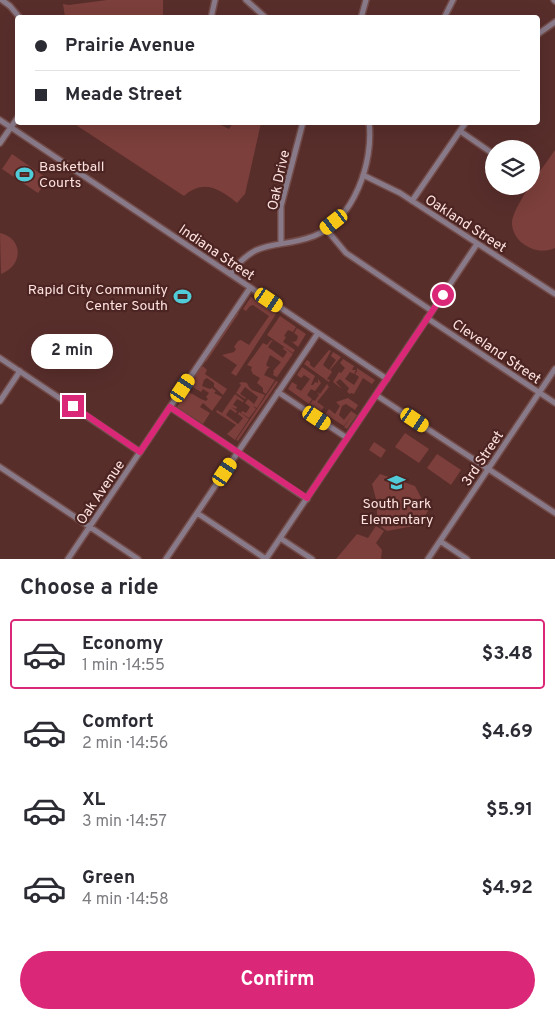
<!DOCTYPE html>
<meta charset="utf-8">
<style>
:root{--surface:#fff;--page:#f2f2f3;--text:#2b2b33;--muted:#7c7c81;--line:#e1e1e2;--accent:#db2777}
body{margin:0;font-family:Overpass,sans-serif;background:var(--page);color:var(--text);height:100vh;display:flex;flex-direction:column;font-size:19px;white-space:nowrap}
*{box-sizing:border-box;margin:0}
p{font-size:16px;color:var(--muted)}
.icon{flex:none;width:28px;height:28px;fill:none;stroke:currentColor;stroke-width:2;stroke-linecap:round;stroke-linejoin:round}
.map{position:relative;height:559px;overflow:hidden}
.sheet{display:flex;flex-direction:column;background:var(--surface);flex:1}
.sheet>*{flex:none}
.hud{position:absolute;left:15px;top:15px;width:525px;height:110px;border-radius:5px;box-shadow:0 5px 20px #0002;display:grid;align-content:center;height:110px;padding:0 20px;background:var(--surface)}
.fabs{position:absolute;left:485px;top:140px;display:grid;gap:10px}
.fabs a{display:grid;place-items:center;width:55px;height:55px;border-radius:50%;background:var(--surface);box-shadow:0 5px 20px #0002;font-size:25px}
.end{position:absolute;width:22px;height:22px;margin:-11px;border:6px solid #db2777;background:#fff;box-shadow:0 0 0 2px #fff}
.from{border-radius:50%}
.bubble{position:absolute;height:35px;border-radius:18px;background:var(--surface);box-shadow:0 5px 20px #0002;font-size:16px;font-weight:700;line-height:35px;text-align:center}
.car{position:absolute;width:15px;height:30px;margin:-15px -8px;border-radius:6px;box-shadow:0 0 4px 1px #0007;background:linear-gradient(#f5c518 24%,#345 0 40%,#f5c518 0 76%,#345 0 86%,#f5c518 0)}
.hud b{display:flex;align-items:center;gap:18px;height:48px;font-size:19px}
.hud b+b{border-top:1px solid var(--line)}
.hud i{width:12px;height:12px;background:var(--text)}
ul{padding:0;list-style:none}
li{display:flex;align-items:center;gap:15px;height:70px;margin:0 10px 8px;padding:0 10px;border:2px solid transparent;border-radius:5px}
li div{flex:1}
li b{display:block;font-size:19px}
li em{font-style:normal;font-weight:700}
li.on{border-color:var(--accent)}
li>.icon{width:45px;height:45px;stroke-width:1.5}
h2{padding:0 20px;font-size:22px;line-height:60px}
.primary-button{display:flex;gap:10px;margin-top:auto;padding:10px 20px}
.primary-button a{flex:1;height:58px;border-radius:30px;background:var(--accent);color:#fff;font-size:20px;font-weight:700;line-height:58px;text-align:center}
.map>svg:first-child{display:block}
.green{fill:#7c3f3b}
.lines{fill:none;stroke-linecap:round;stroke-linejoin:round}
.minor-casing{stroke:#724b48;stroke-width:8}
.minor{stroke:#897a89;stroke-width:5}
.route{stroke:#db2777;stroke-width:6}
.labels{text-anchor:middle;stroke-width:4.5;stroke-linejoin:round;paint-order:stroke}
.poi-label{font-size:14px;fill:#fde2df;stroke:#4c2421;text-anchor:start}
.street-label{font-size:14px;fill:#fde2df;stroke:#4c2421}
</style>
<div class="map">
<svg width="555" height="559" viewBox="0 0 555 559">
<rect width="100%" height="100%" fill="#582e2b"/>
<path class="green" d="M107,0H163V17H65L63,4L69,5Z
M215,122L229,129L233,123H261L245,194L237,203C219,188 203,179 184,196L73,123Z
M555,150V248C545,252 535,252 525,245C518,241 512,232 512,223C512,207 545,165 555,150Z
M12,154L48,179L38,193L2,169Z
M0,233C23,238 24,265 1,274Z
M251,297L276,314L236,376L231,373L237,365L222,355L234,352L236,349L234,347L238,341L241,340L249,345L269,316L253,305L250,306L246,311L243,309Z
M237,313H239L206,362L205,360Z
M280,316L296,327L293,332L288,330L284,336L286,337L283,342L295,350L293,353L267,335Z
M297,328L306,334L298,347L291,341L294,342L297,340L298,336L294,333Z
M271,340L277,343L272,341L268,347L283,358L287,352L283,349L284,347L293,354L277,377L273,375L274,372L273,371L281,362L270,355L266,365L270,368H268L264,375L275,380L266,394L263,392V388L257,383L260,378L253,374L251,370L252,367L247,365L263,343L267,345Z
M329,350L331,351L323,365L329,370L336,360L331,356L333,352L341,357L330,370L332,372L327,379L330,380L329,382L304,364L307,360L310,362V365L314,368Z
M343,359L354,366L352,370H356L354,374L350,372L345,379L354,385L359,377L355,374L357,371V368L375,380L372,384L363,378L354,394L351,393L350,394L347,392L349,388L340,379L336,382L342,389L333,382L339,372L341,373L345,368L340,363Z
M201,366L204,367L194,382L204,367L207,370L205,374L227,389L223,395L214,387V383L207,378L204,380L202,386L210,389L212,388L216,391L214,393L222,397L212,411L203,403L200,407L210,413L203,424L177,407L180,402L178,401L185,391C193,393 199,399 206,401L208,399L206,397L209,393L203,389L201,392L191,386L187,387Z
M302,367L315,376L311,385H313L315,382L318,383V379L321,383L315,391L311,389L307,395L312,399L309,404L288,389L292,382L297,385L296,388L301,391L310,379L304,375L301,378L297,375Z
M276,381L278,382L238,441L236,440Z
M243,382L247,383L249,387L252,390L265,395L257,408L253,406L256,409L249,418L241,413L242,411L246,413L250,407L245,403L248,399L254,404L258,397L245,387L240,394L246,398L245,399L236,393L241,385L239,383Z
M327,384L329,387L317,402L324,407L321,411L310,404L313,400L315,401L319,395L317,392L320,394Z
M235,394L244,401L243,402L237,399L233,405L237,407L236,409L231,407L237,411L236,413L230,409L226,415L238,424L243,418L238,414L239,412L249,419L235,440L227,434L236,425L216,412L217,410L222,413Z
M348,398L358,405L355,410L346,404L342,406L339,415L344,420L351,411L357,415L347,429L344,427L352,415L344,426L325,414L329,409L335,414L340,406L336,402Z
M405,433L429,449L419,463L395,447Z
M374,442L386,450L381,458L369,450Z
M437,454L461,470L451,485L427,468Z
M380,474L415,486L428,511L419,525L387,531L377,524V503L372,484Z
M376,526L384,531L376,543L382,550L381,559H336L357,534L368,538Z"/>
<g class="lines">
<defs>
<path id="minor" d="M2,0L10,6L20,18
M246,0L266,18
M554,0L555,1
M211,18L215,0
M361,18L366,0
M444,18L453,0
M538,34L555,22
M0,120L387,379
M460,131L489,151
M0,143L18,117
M363,175L400,193L555,294
M412,201L466,122
M326,229L346,253L432,311
M281,243V206L303,122
M230,274C258,236 277,250 314,236C354,220 374,162 369,122
M427,318L555,403
M0,358L140,452
M278,392L347,438
M376,395L555,513
M0,401L20,371
M170,407L307,499
M0,467L138,559
M197,513L266,559
M280,538L312,559
M440,541L467,559
M68,559L250,288
M166,559L318,333
M266,559L477,244
M428,559L555,369"/>
</defs>
<use href="#minor" class="minor-casing"/>
<use href="#minor" class="minor"/>
</g>
<g class="lines">
<path class="route" d="M73,406L140,452L170,407L307,498L443,295"/>
</g>
<defs>
<symbol id="stadium-bare" viewBox="-9 -9 18 18"><path d="M0-5a6.5 5 0 1 0 0 10a6.5 5 0 1 0 0-10ZM-3.5-1.8h7v3.6h-7Z" fill="#52cbd8" stroke="#4c2421" stroke-width="2.5" paint-order="stroke"/></symbol>
<symbol id="school-bare" viewBox="-9 -9 18 18"><path d="M0-5L7-2L0 1L-7-2ZM-4 1L0 2.5L4 1V4Q0 6-4 4Z" fill="#52cbd8" stroke="#4c2421" stroke-width="2.5" paint-order="stroke"/></symbol>
</defs>
<g fill-rule="evenodd">
<use href="#stadium-bare" x="12" y="162" width="25" height="25"/>
<use href="#stadium-bare" x="170" y="284" width="25" height="25"/>
<use href="#school-bare" x="384" y="470" width="25" height="25"/>
</g>
<g class="labels">
<g class="poi-label">
<text x="39" y="171">Basketball<tspan x="39" dy="16">Courts</tspan></text>
<text x="168" y="294" text-anchor="end">Rapid City Community<tspan x="168" dy="16">Center South</tspan></text>
<text x="397" y="508" text-anchor="middle">South Park<tspan x="397" dy="16">Elementary</tspan></text>
</g>
<g class="street-label">
<text transform="translate(278 180) rotate(-78)" y="5">Oak Drive</text>
<text transform="translate(466 223) rotate(33)" y="5">Oakland Street</text>
<text transform="translate(217 252) rotate(34)" y="5">Indiana Street</text>
<text transform="translate(497 351) rotate(34)" y="5">Cleveland Street</text>
<text transform="translate(482 458) rotate(-56)" y="5">3rd Street</text>
<text transform="translate(100 492) rotate(-56)" y="5">Oak Avenue</text>
</g>
</g>
</svg>
<div class="fabs">
<a><svg class="icon" aria-label="layers" viewBox="0 0 24 24"><path d="M12 4l9 5-9 5-9-5zM3 14l9 5 9-5"/></svg></a>
</div>
<i class="end from" style="left:443px;top:295px"></i>
<i class="end" style="left:73px;top:406px"></i>
<div class="bubble" style="left:31px;top:334px;width:82px">2 min</div>
<i class="car" style="left:334px;top:222px;rotate:232deg"></i>
<i class="car" style="left:269px;top:300px;rotate:124deg"></i>
<i class="car" style="left:183px;top:388px;rotate:34deg"></i>
<i class="car" style="left:317px;top:418px;rotate:124deg"></i>
<i class="car" style="left:415px;top:420px;rotate:124deg"></i>
<i class="car" style="left:225px;top:472px;rotate:34deg"></i>
<div class="hud">
<b><i class="from"></i>Prairie Avenue</b>
<b><i></i>Meade Street</b>
</div>
</div>
<section class="sheet">
<h2>Choose a ride</h2>
<ul>
<li class="on"><svg class="icon" aria-label="car" viewBox="0 0 24 24"><path d="M5 17H2v-5l4-1 3-4h7l3 4 3 1v5h-3M9 17h6M6 11h13"/><circle cx="7" cy="17" r="2"/><circle cx="17" cy="17" r="2"/></svg><div><b>Economy</b><p>1 min · 14:55</p></div><em>$3.48</em></li>
<li><svg class="icon" aria-label="car" viewBox="0 0 24 24"><path d="M5 17H2v-5l4-1 3-4h7l3 4 3 1v5h-3M9 17h6M6 11h13"/><circle cx="7" cy="17" r="2"/><circle cx="17" cy="17" r="2"/></svg><div><b>Comfort</b><p>2 min · 14:56</p></div><em>$4.69</em></li>
<li><svg class="icon" aria-label="car" viewBox="0 0 24 24"><path d="M5 17H2v-5l4-1 3-4h7l3 4 3 1v5h-3M9 17h6M6 11h13"/><circle cx="7" cy="17" r="2"/><circle cx="17" cy="17" r="2"/></svg><div><b>XL</b><p>3 min · 14:57</p></div><em>$5.91</em></li>
<li><svg class="icon" aria-label="car" viewBox="0 0 24 24"><path d="M5 17H2v-5l4-1 3-4h7l3 4 3 1v5h-3M9 17h6M6 11h13"/><circle cx="7" cy="17" r="2"/><circle cx="17" cy="17" r="2"/></svg><div><b>Green</b><p>4 min · 14:58</p></div><em>$4.92</em></li>
</ul>
<div class="primary-button"><a>Confirm</a></div>
</section>
